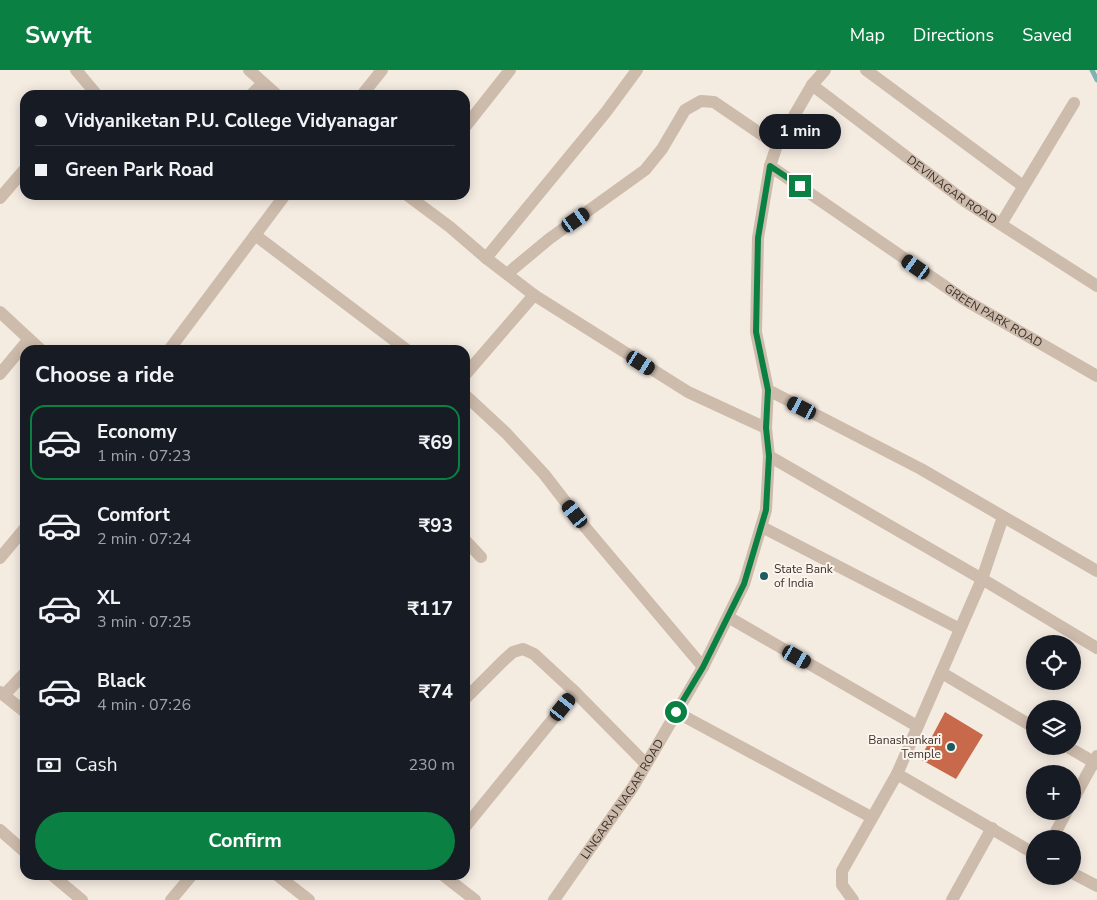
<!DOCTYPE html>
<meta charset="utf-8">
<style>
:root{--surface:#171b24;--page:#20242c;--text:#f1f3f6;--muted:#9ea1a6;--line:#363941;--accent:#0b8043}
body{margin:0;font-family:"Nunito Sans",sans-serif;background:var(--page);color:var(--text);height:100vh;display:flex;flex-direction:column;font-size:19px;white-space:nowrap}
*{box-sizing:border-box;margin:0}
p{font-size:16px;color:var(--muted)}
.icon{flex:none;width:28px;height:28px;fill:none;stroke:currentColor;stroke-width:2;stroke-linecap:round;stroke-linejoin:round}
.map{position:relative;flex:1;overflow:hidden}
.side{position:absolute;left:20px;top:275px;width:450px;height:535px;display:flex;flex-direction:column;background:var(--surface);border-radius:15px;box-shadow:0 2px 12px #0003}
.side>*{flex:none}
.top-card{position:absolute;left:20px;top:20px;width:450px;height:110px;border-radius:15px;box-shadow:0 2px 12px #0003;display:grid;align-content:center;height:110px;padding:0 15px;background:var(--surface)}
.tools{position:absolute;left:1026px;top:565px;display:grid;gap:10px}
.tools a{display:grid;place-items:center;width:55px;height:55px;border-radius:50%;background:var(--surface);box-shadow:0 2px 12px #0003;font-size:25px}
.end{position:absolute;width:22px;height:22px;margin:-11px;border:6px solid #0b8043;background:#fff;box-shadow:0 0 0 2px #fff}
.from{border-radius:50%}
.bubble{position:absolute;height:35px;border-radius:18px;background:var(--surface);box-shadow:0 2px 12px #0003;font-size:16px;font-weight:700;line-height:35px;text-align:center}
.car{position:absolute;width:15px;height:30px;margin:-15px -8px;border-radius:6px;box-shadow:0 0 4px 1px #0007;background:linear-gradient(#222 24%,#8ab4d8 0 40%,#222 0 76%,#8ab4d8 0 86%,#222 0)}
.top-card b{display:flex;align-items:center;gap:18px;height:48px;font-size:19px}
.top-card b+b{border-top:1px solid var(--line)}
.top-card i{width:12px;height:12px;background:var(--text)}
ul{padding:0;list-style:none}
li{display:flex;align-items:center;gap:15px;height:75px;margin:0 10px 8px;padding:0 5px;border:2px solid transparent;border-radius:15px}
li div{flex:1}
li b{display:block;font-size:19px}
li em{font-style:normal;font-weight:700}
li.on{border-color:var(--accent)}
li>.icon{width:45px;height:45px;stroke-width:1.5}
h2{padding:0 15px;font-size:22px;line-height:60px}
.pay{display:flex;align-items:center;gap:12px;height:55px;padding:0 15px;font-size:19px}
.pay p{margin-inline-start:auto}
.action{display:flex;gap:10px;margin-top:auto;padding:10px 15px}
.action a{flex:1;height:58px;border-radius:30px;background:var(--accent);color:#fff;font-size:20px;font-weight:700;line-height:58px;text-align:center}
header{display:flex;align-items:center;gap:30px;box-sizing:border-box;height:70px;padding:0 25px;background:var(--accent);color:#fff}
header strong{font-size:24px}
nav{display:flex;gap:28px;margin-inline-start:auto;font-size:18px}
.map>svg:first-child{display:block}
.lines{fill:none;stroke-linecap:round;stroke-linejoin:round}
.stream{stroke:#7fb0b2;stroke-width:5}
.building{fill:#c8694b}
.minor{stroke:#cdbbac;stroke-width:12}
.route{stroke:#0b8043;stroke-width:6}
.poi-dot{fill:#1f5a5e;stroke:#fbf5ee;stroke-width:2}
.labels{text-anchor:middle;stroke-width:4;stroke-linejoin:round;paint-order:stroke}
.street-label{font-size:12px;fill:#3b302b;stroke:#fbf5ee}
.poi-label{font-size:12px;fill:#3b302b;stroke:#fbf5ee;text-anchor:start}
</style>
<header>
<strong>Swyft</strong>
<nav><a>Map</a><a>Directions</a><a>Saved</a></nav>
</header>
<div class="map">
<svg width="1097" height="830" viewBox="0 0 1097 830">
<rect width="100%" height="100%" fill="#f4ebe1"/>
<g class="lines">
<path class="stream" d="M1092,0L1097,10"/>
</g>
<path class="building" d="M945,642L983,665L956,709L920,689Z"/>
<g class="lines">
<g class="minor">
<path d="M76,0L97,25"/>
<path d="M249,0L277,25"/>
<path d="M866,0L1023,116"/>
<path id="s1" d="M812,15L966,132L1097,216"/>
<path d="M251,25L263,13"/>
<path d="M362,25L382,0"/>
<path d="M465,57L510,0"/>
<path id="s2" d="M770,96L965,230L1097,306"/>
<path d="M407,125L450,157L486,188L534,225L688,322L766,358"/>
<path d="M0,128L25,99"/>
<path d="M1001,154L1074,33"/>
<path d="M255,165L407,280"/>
<path d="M486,188L606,42L637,0"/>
<path d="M507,204L549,169L645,100L662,79L685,40L701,31L714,32L777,75"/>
<path d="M0,242L29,269"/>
<path d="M169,280L285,125"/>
<path d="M0,304L29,269L41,280"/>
<path d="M465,305L534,225"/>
<path d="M768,320L921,399L1097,501"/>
<path d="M465,325L506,363L544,404L585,457L703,597"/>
<path d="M769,386L982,509L1097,578"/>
<path d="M762,457L960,559"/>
<path d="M465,470L481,487"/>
<path d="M0,488L25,458"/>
<path d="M728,547L917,656"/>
<path d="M942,603L1035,658"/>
<path d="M0,622L25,642"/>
<path d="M4,625L25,603"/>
<path d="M466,628L503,591L513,582L523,579L534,584L575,622L646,694"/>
<path d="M676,642L871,747"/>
<path d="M1066,676L1097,694"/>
<path d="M897,704L1035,784"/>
<path d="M1072,732L1097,686"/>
<path d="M465,757L575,622"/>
<path d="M0,760L25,782"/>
<path d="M1052,769L1067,741"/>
<path d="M1072,803L1097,816"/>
<path d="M52,805L82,830"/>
<path d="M277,805L309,830"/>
<path d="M443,805L475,830"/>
<path d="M171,830L192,805"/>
<path id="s3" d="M554,830L633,717L703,597L744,514L766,440L769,386L766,358L768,320L756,262L758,168L770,96L777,75L812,15L825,0"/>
<path d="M853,830L842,815V801L897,704L982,509L1003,447"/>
<path d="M952,830L992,758"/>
</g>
</g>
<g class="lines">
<path class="route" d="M676,642L703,597L744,514L766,440L769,386L766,358L768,320L756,262L758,168L770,96L800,116"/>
</g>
<g class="poi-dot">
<circle cx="764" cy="506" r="5"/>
<circle cx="951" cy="677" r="5"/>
</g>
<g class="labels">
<g class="street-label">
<text dy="4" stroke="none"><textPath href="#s1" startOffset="175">DEVINAGAR ROAD</textPath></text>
<text dy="4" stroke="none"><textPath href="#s2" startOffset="269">GREEN PARK ROAD</textPath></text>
<text dy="4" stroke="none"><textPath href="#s3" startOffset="122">LINGARAJ NAGAR ROAD</textPath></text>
</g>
<g class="poi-label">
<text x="774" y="503">State Bank<tspan x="774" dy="14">of India</tspan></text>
<text x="941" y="674" text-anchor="end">Banashankari<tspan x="941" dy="14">Temple</tspan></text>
</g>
</g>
</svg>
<div class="tools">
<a><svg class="icon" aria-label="locate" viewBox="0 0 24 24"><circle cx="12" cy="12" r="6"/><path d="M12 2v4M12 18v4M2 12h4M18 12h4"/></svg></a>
<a><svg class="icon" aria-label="layers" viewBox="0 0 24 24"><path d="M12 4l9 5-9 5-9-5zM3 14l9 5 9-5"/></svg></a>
<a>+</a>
<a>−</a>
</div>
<i class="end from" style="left:676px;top:642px"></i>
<i class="end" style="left:800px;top:116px"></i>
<div class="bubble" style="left:759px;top:44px;width:82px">1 min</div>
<i class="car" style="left:576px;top:150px;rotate:55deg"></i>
<i class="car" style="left:916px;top:197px;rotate:305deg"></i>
<i class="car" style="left:641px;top:293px;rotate:122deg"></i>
<i class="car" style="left:802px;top:338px;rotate:297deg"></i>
<i class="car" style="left:575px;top:444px;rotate:322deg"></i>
<i class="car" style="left:797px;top:587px;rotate:120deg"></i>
<i class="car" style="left:563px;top:637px;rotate:39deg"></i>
<div class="top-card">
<b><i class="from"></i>Vidyaniketan P.U. College Vidyanagar</b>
<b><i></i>Green Park Road</b>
</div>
<section class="side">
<h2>Choose a ride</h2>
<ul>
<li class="on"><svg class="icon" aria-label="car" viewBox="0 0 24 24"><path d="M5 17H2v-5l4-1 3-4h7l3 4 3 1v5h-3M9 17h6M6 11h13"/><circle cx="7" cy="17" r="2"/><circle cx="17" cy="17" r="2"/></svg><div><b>Economy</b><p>1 min · 07:23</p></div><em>₹69</em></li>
<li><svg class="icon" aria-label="car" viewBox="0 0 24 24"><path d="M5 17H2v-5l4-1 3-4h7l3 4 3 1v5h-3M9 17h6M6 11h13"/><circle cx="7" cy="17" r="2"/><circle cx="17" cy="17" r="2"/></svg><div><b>Comfort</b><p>2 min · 07:24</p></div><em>₹93</em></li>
<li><svg class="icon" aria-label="car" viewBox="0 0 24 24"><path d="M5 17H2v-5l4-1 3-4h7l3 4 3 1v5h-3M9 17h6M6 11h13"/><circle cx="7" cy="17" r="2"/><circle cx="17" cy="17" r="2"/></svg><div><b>XL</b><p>3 min · 07:25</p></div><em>₹117</em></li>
<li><svg class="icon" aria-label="car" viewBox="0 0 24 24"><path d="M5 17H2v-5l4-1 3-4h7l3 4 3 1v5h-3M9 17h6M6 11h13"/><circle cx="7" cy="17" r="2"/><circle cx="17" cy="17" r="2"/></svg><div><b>Black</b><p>4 min · 07:26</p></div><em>₹74</em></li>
</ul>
<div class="pay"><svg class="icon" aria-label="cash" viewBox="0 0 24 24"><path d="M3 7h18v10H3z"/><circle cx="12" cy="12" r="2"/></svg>Cash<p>230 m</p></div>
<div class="action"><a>Confirm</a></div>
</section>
</div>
